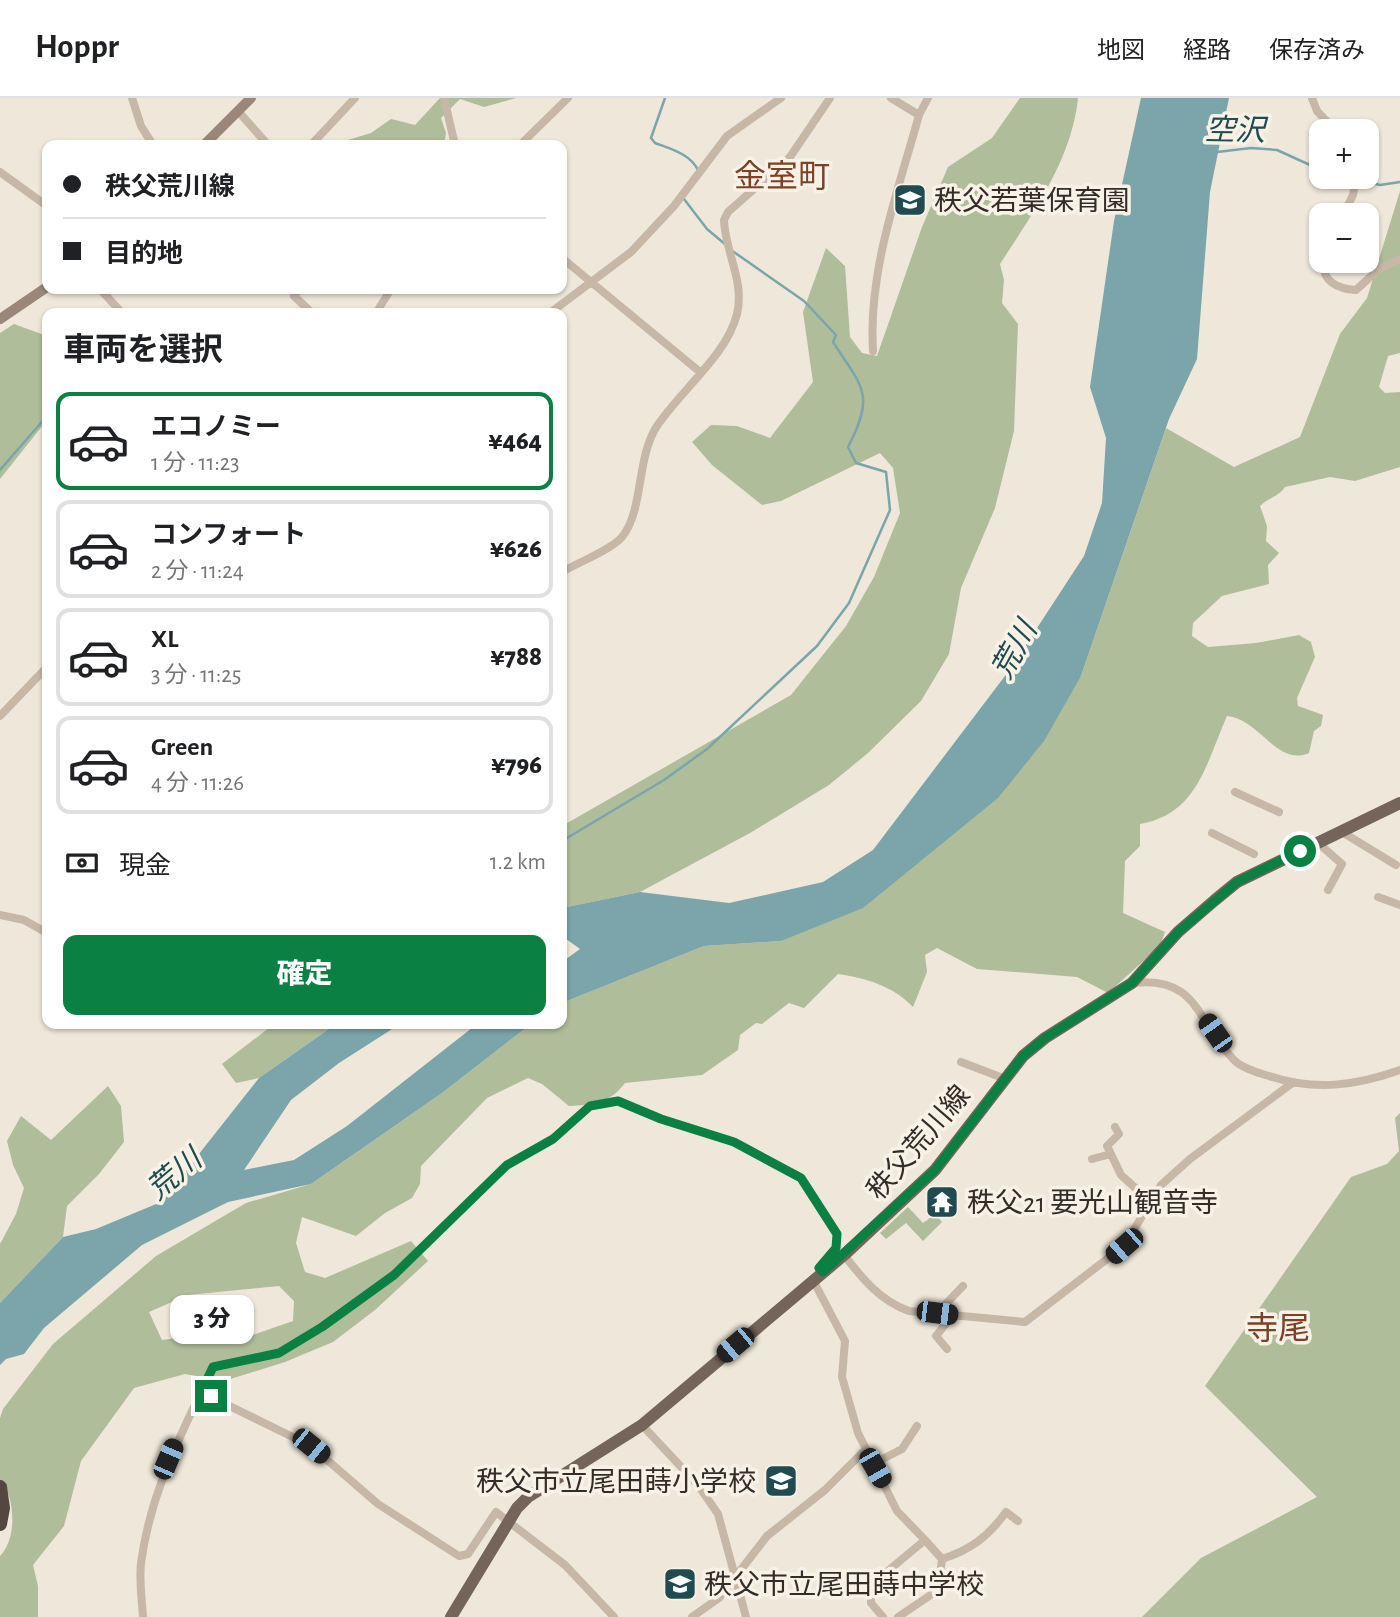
<!DOCTYPE html>
<html lang="ja">
<meta charset="utf-8">
<style>
:root{--surface:#fff;--page:#f2f2f2;--text:#202124;--muted:#757577;--line:#e0e0e0;--accent:#0b8043}
body{margin:0;font-family:"Alegreya Sans","Noto Sans JP",sans-serif;background:var(--page);color:var(--text);height:100vh;display:flex;flex-direction:column;font-size:26px;white-space:nowrap}
*{box-sizing:border-box;margin:0}
p{font-size:23px;color:var(--muted)}
.icon{flex:none;width:38px;height:38px;fill:none;stroke:currentColor;stroke-width:2;stroke-linecap:round;stroke-linejoin:round}
.map{position:relative;flex:1;overflow:hidden}
.drawer{position:absolute;left:42px;top:210px;width:525px;height:721px;display:flex;flex-direction:column;background:var(--surface);border-radius:14px;box-shadow:0 2px 5px #0004}
.drawer>*{flex:none}
.banner{position:absolute;left:42px;top:42px;width:525px;height:154px;border-radius:14px;box-shadow:0 2px 5px #0004;display:grid;align-content:center;height:154px;padding:0 21px;background:var(--surface)}
.controls{position:absolute;left:1309px;top:21px;display:grid;gap:14px}
.controls a{display:grid;place-items:center;width:70px;height:70px;border-radius:14px;background:var(--surface);box-shadow:0 2px 5px #0004;font-size:35px}
.end{position:absolute;width:32px;height:32px;margin:-16px;border:9px solid #0b8043;background:#fff;box-shadow:0 0 0 4px #fff}
.from{border-radius:50%}
.bubble{position:absolute;height:49px;border-radius:14px;background:var(--surface);box-shadow:0 2px 5px #0004;font-size:23px;font-weight:800;line-height:49px;text-align:center}
.car{position:absolute;width:21px;height:42px;margin:-21px -10px;border-radius:9px;box-shadow:0 0 5px 2px #0007;background:linear-gradient(#222 24%,#8ab4d8 0 40%,#222 0 76%,#8ab4d8 0 86%,#222 0)}
.banner b{display:flex;align-items:center;gap:24px;height:66px;font-size:26px}
.banner b+b{border-top:2px solid var(--line)}
.banner i{width:18px;height:18px;background:var(--text)}
ul{padding:0;list-style:none}
li{display:flex;align-items:center;gap:21px;height:98px;margin:0 14px 10px;padding:0 7px;border:4px solid var(--line);border-radius:14px}
li div{flex:1}
li b{display:block;font-size:26px}
li em{font-style:normal;font-weight:800}
li.active{border-color:var(--accent)}
li>.icon{width:63px;height:63px;stroke-width:1.5}
h2{padding:0 21px;font-size:32px;line-height:84px}
.pay{display:flex;align-items:center;gap:18px;height:77px;padding:0 21px;font-size:26px}
.pay p{margin-inline-start:auto}
.button{display:flex;gap:14px;margin-top:auto;padding:14px 21px}
.button a{flex:1;height:80px;border-radius:14px;background:var(--accent);color:#fff;font-size:28px;font-weight:800;line-height:80px;text-align:center}
header{display:flex;align-items:center;gap:42px;box-sizing:border-box;height:98px;padding:0 35px;background:var(--surface);border-bottom:2px solid var(--line)}
header strong{font-size:33px}
nav{display:flex;gap:38px;margin-inline-start:auto;font-size:24px}
.map>svg:first-child{display:block}
.green{fill:#afbd9b;fill-rule:evenodd}
.water{fill:#7ba5aa}
.lines{fill:none;stroke-linecap:round;stroke-linejoin:round}
.stream{stroke:#7ba5aa;stroke-width:2.5}
.street{stroke:#c6b7a7;stroke-width:8}
.secondary{stroke:#9a8779;stroke-width:10}
.primary{stroke:#746459;stroke-width:12}
.highway{stroke:#54473f;stroke-width:14}
.route{stroke:#0b8043;stroke-width:9}
.labels{text-anchor:middle;stroke-width:7;stroke-linejoin:round;paint-order:stroke}
.poi-label{font-size:28px;fill:#332c27;stroke:#f7f1e6;text-anchor:start}
.street-label{font-size:28px;fill:#332c27;stroke:#f7f1e6}
.water-label{font-size:30px;font-style:italic;fill:#204b51;stroke:#f7f1e6}
.quarter-label{font-size:32px;fill:#7c4126;stroke:#f7f1e6}
</style>
<header>
<strong>Hoppr</strong>
<nav><a>地図</a><a>経路</a><a>保存済み</a></nav>
</header>
<div class="map">
<svg width="1400" height="1519" viewBox="0 0 1400 1519">
<rect width="100%" height="100%" fill="#efe7da"/>
<path class="green" d="M440,0H516L484,9L460,1L441,20L446,35L444,47H348V42L371,35L391,21L415,27Z
M1020,0H1078C1072,61 1033,115 1000,166L1004,182L1002,205L1018,226L1014,333L995,410L961,490L949,556L921,603L868,655L829,687L750,735L640,794L562,810V728L791,597L846,528L874,479L900,415L893,370L880,355L781,403L762,407L712,367L692,344L711,327L737,328L770,340L813,284L803,214L826,150L845,168L850,239L862,255L877,258L922,129L948,69L992,40Z
M1400,93V255L1388,258L1379,289L1385,295L1400,294V369L1355,383L1330,379L1285,389C1278,399 1268,400 1260,408L1267,428L1266,443L1279,455L1268,467L1269,486L1222,498L1193,525L1192,538L1208,549L1256,545L1299,537L1311,544L1315,559L1297,600L1298,608L1323,617L1321,628L1314,633L1309,655C1277,669 1260,621 1227,618C1206,665 1198,716 1140,726V748L1125,763L1123,815L1165,834L1160,848L1108,895L1077,879L977,871L937,850L925,857L927,874L913,909C893,888 866,880 838,876L804,910L789,905L762,926L756,925L740,937L738,952L702,977L625,985C610,1005 593,1007 569,1008L542,986L528,980L487,1000L421,1068L420,1086L412,1100L385,1115L356,1138L302,1119L296,1145L305,1174L325,1180L411,1143L428,1163L375,1212L333,1244L285,1264L224,1283L185,1276L134,1290L81,1363L64,1428L33,1467L38,1488V1519H0V1458C15,1443 15,1412 7,1392L0,1393V1320L3,1311L53,1246L156,1158L246,1105L311,1086L442,995L531,926H562V905L704,848L781,843L1081,578L1166,330L1234,369L1300,339L1340,236L1367,200ZM279,1188L294,1203L293,1223L250,1238L246,1230L162,1242L149,1214L188,1197Z
M14,226L47,238V322L0,381V235Z
M274,926H336L259,980L236,985L222,966Z
M108,988L121,1008L124,1044L99,1076L67,1108L63,1139L0,1205V1146L16,1116L24,1090L13,1067L7,1043L21,1018L51,1042Z
M1400,1015V1519H1142L1201,1460L1317,1399L1205,1288L1351,1079L1387,1066L1399,1053L1395,1020Z
M908,1109L923,1125L935,1116L942,1124L923,1143L906,1125L886,1141L880,1135Z"/>
<path class="water" d="M1141,0H1229L1210,94L1197,261L1169,321L1081,578L1044,643L998,700L863,810L781,843L704,848L562,905V864L580,851L562,838V810L640,794L729,805L823,784L873,752L1011,570L1084,458L1102,405L1106,340L1090,289L1114,123Z
M336,926H400L339,965L291,1002L244,1072L294,1062L347,1028L477,926H531L442,995L311,1086L228,1104L142,1147L44,1230L24,1256L6,1261L0,1267V1205L63,1139L96,1131L161,1104L259,980Z"/>
<g class="lines">
<path class="stream" d="M665,0L651,40L655,45C671,51 690,56 698,72
M1217,54L1251,50L1277,52L1321,72
M1359,82L1380,87L1400,84
M684,101L707,131L726,147
M0,372L47,318
M562,743L664,682L707,651L817,548L849,505L890,412L886,374L856,365L848,349C876,296 862,289 833,244L836,237L804,203L731,152"/>
<path class="street" d="M132,0L141,28L153,47
M444,0L455,47
M1312,0L1317,13L1336,33
M238,13L268,47
M919,17L928,0
M311,47L355,0
M520,47L568,0
M0,74L47,108
M1343,117L1353,97L1356,79
M562,160L700,274
M1324,163C1321,184 1339,191 1356,192L1379,171L1400,161
M100,191L122,215
M300,191L294,198L312,215
M376,215L391,191
M550,215L631,154L674,108L727,38L781,0
M873,253C868,172 898,94 919,17L891,0
M562,474C577,465 611,452 622,439C644,412 636,360 657,328C681,292 727,257 737,216C745,183 725,154 724,122L728,114L790,59L830,0
M0,618L47,569
M1235,694L1279,714
M1342,734L1396,767
M1212,735L1254,756
M1318,745L1342,766L1328,792
M1378,799L1400,807
M0,817L24,822L47,835
M1133,885C1199,877 1197,926 1235,963C1244,971 1258,975 1269,978C1315,993 1355,988 1400,972
M961,964L1003,980
M1115,1029L1119,1036L1107,1048L1121,1077L1151,1104
M1092,1061L1111,1056
M844,1157C862,1180 880,1203 909,1213L1025,1224L1124,1148L1161,1087L1190,1061L1291,986
M813,1182L845,1243L842,1279L858,1335L897,1413L925,1442L871,1487V1505L883,1519
M937,1215L963,1188
M947,1251L936,1238L953,1217
M201,1294L311,1348L378,1406L459,1458L468,1456L496,1414L565,1467L614,1519
M642,1327L698,1387L718,1416L746,1519
M873,1366L902,1351L917,1328
M942,1461C970,1452 988,1439 1006,1414L1018,1423
M143,1519C142,1502 139,1483 141,1465C151,1391 182,1336 212,1270L279,1255L322,1229L394,1177L507,1067L553,1041L590,1008L617,1003L661,1021L734,1044L801,1080L837,1136L836,1150L819,1170L823,1175
M692,1519L719,1500L767,1438L825,1392L866,1351
M898,1519L938,1492L942,1461L925,1442"/>
<path class="secondary" d="M204,47L251,0
M0,221L47,189"/>
<path class="primary" d="M451,1519L517,1410L528,1399L642,1327L844,1157L935,1072L1023,958L1045,940L1132,885L1178,834L1215,802L1237,784L1400,705"/>
<path class="highway" d="M0,1389L3,1410L0,1426"/>
</g>
<g class="lines">
<path class="route" d="M211,1298L201,1294L213,1269L279,1255L322,1229L394,1177L507,1067L553,1041L590,1008L618,1003L661,1021L734,1044L801,1080L837,1136L836,1150L819,1170L823,1174L935,1072L1023,958L1045,940L1132,885L1178,834L1237,784L1300,753"/>
</g>
<defs>
<symbol id="school-square" viewBox="-11 -11 22 22"><rect x="-9" y="-9" width="18" height="18" rx="4" fill="#204b51" stroke="#f7f1e6"/><path d="M0-5L7-2L0 1L-7-2ZM-4 1L0 2.5L4 1V4Q0 6-4 4Z" fill="#fff"/></symbol>
<symbol id="temple-square" viewBox="-11 -11 22 22"><rect x="-9" y="-9" width="18" height="18" rx="4" fill="#204b51" stroke="#f7f1e6"/><path d="M0-6L5-2H3V0L6.5 2.5H4V6H1.5V3h-3V6H-4V2.5H-6.5L-3 0V-2H-5Z" fill="#fff"/></symbol>
</defs>
<g fill-rule="evenodd">
<use href="#school-square" x="891" y="83" width="38" height="38"/>
<use href="#temple-square" x="923" y="1085" width="38" height="38"/>
<use href="#school-square" x="762" y="1364" width="38" height="38"/>
<use href="#school-square" x="661" y="1467" width="38" height="38"/>
</g>
<g class="labels">
<g class="poi-label">
<text x="934" y="112">秩父若葉保育園</text>
<text x="967" y="1114">秩父21 要光山観音寺</text>
<text x="756" y="1393" text-anchor="end">秩父市立尾田蒔小学校</text>
<text x="704" y="1496">秩父市立尾田蒔中学校</text>
</g>
<g class="street-label">
<text transform="translate(918 1044) rotate(-49)" y="10">秩父荒川線</text>
</g>
<g class="water-label">
<text transform="translate(1235 32) rotate(1)" y="10">空沢</text>
<text transform="translate(1014 552) rotate(-61)" y="10">荒川</text>
<text transform="translate(174 1076) rotate(-40)" y="10">荒川</text>
</g>
<g class="quarter-label">
<text x="782" y="89">金室町</text>
<text x="1278" y="1241">寺尾</text>
</g>
</g>
</svg>
<div class="controls">
<a>+</a>
<a>−</a>
</div>
<i class="end from" style="left:1300px;top:753px"></i>
<i class="end" style="left:211px;top:1298px"></i>
<div class="bubble" style="left:170px;top:1197px;width:84px">3 分</div>
<i class="car" style="left:1215px;top:935px;rotate:325deg"></i>
<i class="car" style="left:1124px;top:1148px;rotate:229deg"></i>
<i class="car" style="left:937px;top:1215px;rotate:97deg"></i>
<i class="car" style="left:735px;top:1247px;rotate:230deg"></i>
<i class="car" style="left:311px;top:1348px;rotate:129deg"></i>
<i class="car" style="left:168px;top:1361px;rotate:23deg"></i>
<i class="car" style="left:875px;top:1370px;rotate:150deg"></i>
<div class="banner">
<b><i class="from"></i>秩父荒川線</b>
<b><i></i>目的地</b>
</div>
<section class="drawer">
<h2>車両を選択</h2>
<ul>
<li class="active"><svg class="icon" aria-label="car" viewBox="0 0 24 24"><path d="M5 17H2v-5l4-1 3-4h7l3 4 3 1v5h-3M9 17h6M6 11h13"/><circle cx="7" cy="17" r="2"/><circle cx="17" cy="17" r="2"/></svg><div><b>エコノミー</b><p>1 分 · 11:23</p></div><em>¥464</em></li>
<li><svg class="icon" aria-label="car" viewBox="0 0 24 24"><path d="M5 17H2v-5l4-1 3-4h7l3 4 3 1v5h-3M9 17h6M6 11h13"/><circle cx="7" cy="17" r="2"/><circle cx="17" cy="17" r="2"/></svg><div><b>コンフォート</b><p>2 分 · 11:24</p></div><em>¥626</em></li>
<li><svg class="icon" aria-label="car" viewBox="0 0 24 24"><path d="M5 17H2v-5l4-1 3-4h7l3 4 3 1v5h-3M9 17h6M6 11h13"/><circle cx="7" cy="17" r="2"/><circle cx="17" cy="17" r="2"/></svg><div><b>XL</b><p>3 分 · 11:25</p></div><em>¥788</em></li>
<li><svg class="icon" aria-label="car" viewBox="0 0 24 24"><path d="M5 17H2v-5l4-1 3-4h7l3 4 3 1v5h-3M9 17h6M6 11h13"/><circle cx="7" cy="17" r="2"/><circle cx="17" cy="17" r="2"/></svg><div><b>Green</b><p>4 分 · 11:26</p></div><em>¥796</em></li>
</ul>
<div class="pay"><svg class="icon" aria-label="cash" viewBox="0 0 24 24"><path d="M3 7h18v10H3z"/><circle cx="12" cy="12" r="2"/></svg>現金<p>1.2 km</p></div>
<div class="button"><a>確定</a></div>
</section>
</div>
